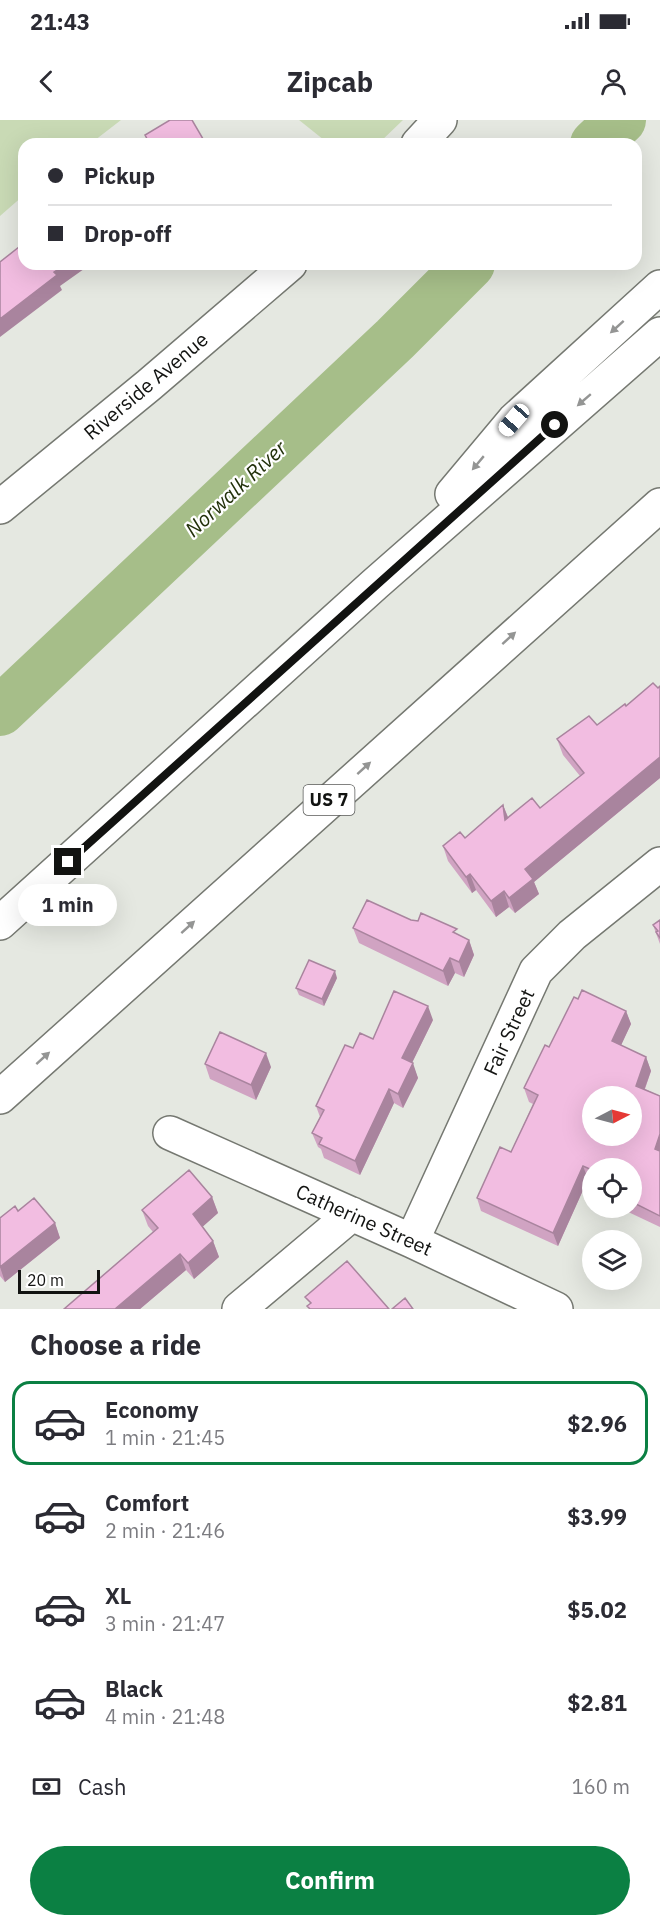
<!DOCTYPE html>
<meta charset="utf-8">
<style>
:root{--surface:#fff;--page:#f2f2f3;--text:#2b2b33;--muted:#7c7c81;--line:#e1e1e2;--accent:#0b8043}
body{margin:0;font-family:"IBM Plex Sans",sans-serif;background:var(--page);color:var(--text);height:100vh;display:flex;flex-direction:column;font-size:22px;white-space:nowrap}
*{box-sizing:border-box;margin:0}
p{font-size:20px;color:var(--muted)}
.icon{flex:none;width:33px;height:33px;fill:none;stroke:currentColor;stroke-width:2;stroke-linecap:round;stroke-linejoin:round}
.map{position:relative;height:1189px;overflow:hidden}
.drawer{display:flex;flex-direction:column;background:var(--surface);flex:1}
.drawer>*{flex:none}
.top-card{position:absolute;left:18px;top:18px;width:624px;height:132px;border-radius:18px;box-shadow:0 6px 24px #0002;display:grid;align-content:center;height:132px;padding:0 30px;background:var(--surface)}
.needle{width:39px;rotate:84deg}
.buttons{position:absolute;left:582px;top:966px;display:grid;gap:12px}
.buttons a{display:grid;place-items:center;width:60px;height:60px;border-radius:50%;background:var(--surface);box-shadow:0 6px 24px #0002;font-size:30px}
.scale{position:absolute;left:18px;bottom:15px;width:82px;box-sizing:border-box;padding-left:6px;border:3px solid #121311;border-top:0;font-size:16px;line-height:21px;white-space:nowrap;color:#121311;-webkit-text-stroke:4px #fff;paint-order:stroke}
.end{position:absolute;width:27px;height:27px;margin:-14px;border:8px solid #121311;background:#fff;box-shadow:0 0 0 3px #fff}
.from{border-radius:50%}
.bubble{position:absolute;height:42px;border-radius:21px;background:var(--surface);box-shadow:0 6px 24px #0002;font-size:20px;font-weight:700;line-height:42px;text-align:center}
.car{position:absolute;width:18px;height:36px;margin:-18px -9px;border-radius:8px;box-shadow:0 0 4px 2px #0007;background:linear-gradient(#fff 24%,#345 0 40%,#fff 0 76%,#345 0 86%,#fff 0)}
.top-card b{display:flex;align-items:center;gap:21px;height:57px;font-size:22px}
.top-card b+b{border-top:2px solid var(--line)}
.top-card i{width:15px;height:15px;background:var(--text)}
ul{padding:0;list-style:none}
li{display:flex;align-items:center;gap:18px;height:84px;margin:0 12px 9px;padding:0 18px;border:3px solid transparent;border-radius:18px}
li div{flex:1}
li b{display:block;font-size:22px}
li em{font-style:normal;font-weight:700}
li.selected{border-color:var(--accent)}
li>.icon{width:54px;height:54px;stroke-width:1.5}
h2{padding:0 30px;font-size:27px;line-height:72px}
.pay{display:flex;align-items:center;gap:15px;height:66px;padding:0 30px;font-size:22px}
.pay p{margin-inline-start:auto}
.button{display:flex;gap:12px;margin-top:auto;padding:12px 30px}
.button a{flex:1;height:69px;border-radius:36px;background:var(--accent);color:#fff;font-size:24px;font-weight:700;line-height:69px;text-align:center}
.status{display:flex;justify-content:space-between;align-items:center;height:42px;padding:0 30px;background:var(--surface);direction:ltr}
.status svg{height:16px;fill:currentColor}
header{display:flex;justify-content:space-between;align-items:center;height:78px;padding:0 30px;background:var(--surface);font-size:27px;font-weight:700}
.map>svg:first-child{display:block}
.green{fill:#c9dab5}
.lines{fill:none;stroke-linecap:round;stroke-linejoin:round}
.river{stroke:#a6be89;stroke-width:50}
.minor-casing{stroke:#757871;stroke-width:36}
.major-casing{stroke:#757871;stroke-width:36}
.highway-casing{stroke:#757871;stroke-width:36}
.minor{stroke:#fff;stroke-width:33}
.major{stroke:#fff;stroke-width:33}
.highway{stroke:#fff;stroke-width:33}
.wall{fill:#d0a3c2}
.shaded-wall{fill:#a9849e}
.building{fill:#f2bde1;stroke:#a9849e;stroke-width:1.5;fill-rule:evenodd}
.oneway{fill:#949594}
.route{stroke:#121311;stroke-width:8}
.labels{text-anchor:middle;stroke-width:4.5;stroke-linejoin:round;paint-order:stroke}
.shield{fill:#fff;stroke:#595a58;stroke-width:1.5}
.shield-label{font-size:18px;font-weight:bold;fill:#121311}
.street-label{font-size:20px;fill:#121311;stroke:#fff}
.water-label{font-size:21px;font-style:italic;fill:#22310a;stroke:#fff}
</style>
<div class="status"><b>21:43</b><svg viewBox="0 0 49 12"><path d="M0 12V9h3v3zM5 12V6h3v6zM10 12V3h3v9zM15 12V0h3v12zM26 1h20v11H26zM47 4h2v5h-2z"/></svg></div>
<header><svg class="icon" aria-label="back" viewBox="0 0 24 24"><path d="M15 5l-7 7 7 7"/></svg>Zipcab<svg class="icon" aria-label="person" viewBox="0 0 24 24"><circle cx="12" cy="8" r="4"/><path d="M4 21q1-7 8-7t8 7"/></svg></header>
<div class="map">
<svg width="660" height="1189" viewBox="0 0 660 1189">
<rect width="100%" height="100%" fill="#e5e8e1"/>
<path class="green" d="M0,0H121L90,24H24V75L0,96Z
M299,0H403L378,24H329Z"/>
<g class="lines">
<path class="river" d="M595,24L621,0
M0,591L395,219L470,144"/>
<defs>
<path id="minor" d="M170,1013L412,1121L556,1189
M412,1121L536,851L572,815L660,744
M239,1189L352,1094"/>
<path id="major" d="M418,24L440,0
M0,387L149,265L290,144"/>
<path id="highway" d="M452,374L514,300L660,167
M0,803L375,464L660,214
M0,977L660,385"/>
</defs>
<use href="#minor" class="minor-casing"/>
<use href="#major" class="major-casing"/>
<use href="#highway" class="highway-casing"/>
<use href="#minor" class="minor"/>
<use href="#major" class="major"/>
<use href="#highway" class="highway"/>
</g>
<path class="wall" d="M660,566V658L534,762L539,774L515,793L509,787L496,797L476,770L472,773L448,741L443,726L465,718L503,685L508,697L540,688L580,656L563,635L557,619L597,605L626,586Z
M411,800L459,815L469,820L474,835L464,857L455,853L448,866L359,823L353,808Z
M660,800V824L653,805Z
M337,858L324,886L299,875L296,868Z
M578,879L626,891L631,904L621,925L646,937L651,951L645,969L660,976V1107L624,1090L623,1088H632V1048H592V1061L588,1059L558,1126L481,1091L477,1078L511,1032L533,984L529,982L524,968Z
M433,900L412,943L418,958L403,988L394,983L360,1055L324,1038L321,1029L318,1027L312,1013L320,997L316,986L353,928L373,919Z
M205,944L271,947L256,980L210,959Z
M212,1077L218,1093L202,1107L213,1121L219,1137L194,1159L186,1150L140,1189H64L153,1112L148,1106L142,1090Z
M18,1091L55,1103L60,1118L5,1162L0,1156V1098Z"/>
<path class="shaded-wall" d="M66,144H91L60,166L62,170L0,217V199L54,152Z
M660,637V658L534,762L539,774L515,793L509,778L525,749Z
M503,685L509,700H505Z
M470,754L476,770L472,773L466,757Z
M504,771L509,787L496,797L491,781Z
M469,820L474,835L464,857L459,842Z
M450,838L455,853L448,866L443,851Z
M335,851L337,858L324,886L322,879Z
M428,886L433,900L407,953L402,938Z
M626,891L631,904L617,934L612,921Z
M266,933L271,947L256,980L251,965Z
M646,937L651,951L641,979L636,966Z
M413,943L418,958L403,988L398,974Z
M389,969L394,983L360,1055L355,1041Z
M660,1014V1041L655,1029Z
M583,1046L588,1059L558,1126L553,1113Z
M212,1077L218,1093L199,1110L193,1094Z
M55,1103L60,1118L5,1162L0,1147Z
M213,1121L219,1137L194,1159L188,1143Z
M180,1134L186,1150L140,1189H115Z"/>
<path class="building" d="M170,0H192L206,24H150L145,15Z
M24,123V144H66L54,152L57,155L0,199V142Z
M653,563L658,568L660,566V637L525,749L533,759L509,778L504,771L491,781L470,754L466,757L443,726L460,712L465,718L503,685L505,700L532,678L540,688L584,653L557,619L589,596L597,605L625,584L626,586Z
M367,780L411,800L418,801L421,793L457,809L453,812L469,820L459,842L450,838L443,851L353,808Z
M660,800V818L656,812L658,811L653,805Z
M309,840L335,851L322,879L296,868Z
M582,870L626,891L612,921L646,937L636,966L660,976V1014L655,1029L660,1031V1096L632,1082V1048H592V1050L583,1046L553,1113L477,1078L500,1027L511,1032L538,975L524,968L545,925L549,927L574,877L578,879ZM592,976H632V1016H592Z
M394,871L428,886L402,938L413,943L398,974L389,969L355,1041L319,1024L322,1018L312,1013L324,990L316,986L345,925L353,928L360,913L373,919Z
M220,912L266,933L251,965L205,944Z
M189,1050L212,1077L193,1094L213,1121L188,1143L180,1134L115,1189H64L158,1108L142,1090Z
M34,1078L55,1103L0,1147V1098L15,1086L18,1091Z
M347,1141L389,1189H310L307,1186L311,1183L305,1177Z
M405,1178L413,1189H392Z"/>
<defs><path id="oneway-solid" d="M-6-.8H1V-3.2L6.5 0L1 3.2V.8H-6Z" transform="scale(1.5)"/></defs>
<g class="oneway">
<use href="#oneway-solid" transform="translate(617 207) rotate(138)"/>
<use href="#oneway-solid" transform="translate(584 280) rotate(139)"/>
<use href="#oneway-solid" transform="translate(478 343) rotate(130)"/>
<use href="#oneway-solid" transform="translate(509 518) rotate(-42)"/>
<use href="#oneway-solid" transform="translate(364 648) rotate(-42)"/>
<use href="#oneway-solid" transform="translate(188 807) rotate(-42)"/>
<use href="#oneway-solid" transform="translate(43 938) rotate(-42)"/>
</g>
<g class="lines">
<path class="route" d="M68,742L555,305"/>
</g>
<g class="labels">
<rect class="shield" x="303.5" y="665" width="51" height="30" rx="4.5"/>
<g class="shield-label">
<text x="329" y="686">US 7</text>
</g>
<g class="street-label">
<text transform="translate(146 266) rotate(-40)" y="7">Riverside Avenue</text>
<text transform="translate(509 912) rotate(-65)" y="7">Fair Street</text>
<text transform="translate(364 1100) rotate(24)" y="7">Catherine Street</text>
</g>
<g class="water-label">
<text transform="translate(236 369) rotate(-43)" y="7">Norwalk River</text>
</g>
</g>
</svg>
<div class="buttons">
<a><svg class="needle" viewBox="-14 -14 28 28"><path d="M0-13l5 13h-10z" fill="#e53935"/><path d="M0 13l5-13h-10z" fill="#7c7c81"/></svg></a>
<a><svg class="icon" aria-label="locate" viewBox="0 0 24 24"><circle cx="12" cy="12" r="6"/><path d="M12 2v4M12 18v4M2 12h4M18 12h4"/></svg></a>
<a><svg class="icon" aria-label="layers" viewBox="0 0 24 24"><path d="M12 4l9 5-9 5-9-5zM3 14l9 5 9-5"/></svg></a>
</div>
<div class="scale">20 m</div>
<i class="end from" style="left:555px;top:305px"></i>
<i class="end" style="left:68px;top:742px"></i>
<div class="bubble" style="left:18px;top:764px;width:99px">1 min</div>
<i class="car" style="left:514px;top:300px;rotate:221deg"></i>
<div class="top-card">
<b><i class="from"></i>Pickup</b>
<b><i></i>Drop-off</b>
</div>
</div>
<section class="drawer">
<h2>Choose a ride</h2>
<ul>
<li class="selected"><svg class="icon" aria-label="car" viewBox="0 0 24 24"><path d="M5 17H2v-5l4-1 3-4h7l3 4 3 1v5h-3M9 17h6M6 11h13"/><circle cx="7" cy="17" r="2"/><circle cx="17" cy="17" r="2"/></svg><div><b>Economy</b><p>1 min · 21:45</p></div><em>$2.96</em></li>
<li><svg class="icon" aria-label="car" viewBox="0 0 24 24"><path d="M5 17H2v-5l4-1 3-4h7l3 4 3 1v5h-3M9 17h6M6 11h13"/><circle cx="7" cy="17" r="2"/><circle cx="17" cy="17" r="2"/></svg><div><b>Comfort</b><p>2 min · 21:46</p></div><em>$3.99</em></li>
<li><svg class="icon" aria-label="car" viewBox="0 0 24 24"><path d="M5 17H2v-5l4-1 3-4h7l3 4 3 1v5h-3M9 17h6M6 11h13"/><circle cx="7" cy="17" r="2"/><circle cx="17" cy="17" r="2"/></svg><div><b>XL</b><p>3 min · 21:47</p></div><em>$5.02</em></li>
<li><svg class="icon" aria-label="car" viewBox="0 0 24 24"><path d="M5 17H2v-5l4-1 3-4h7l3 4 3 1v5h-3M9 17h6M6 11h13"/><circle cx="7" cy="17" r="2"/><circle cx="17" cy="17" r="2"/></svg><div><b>Black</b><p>4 min · 21:48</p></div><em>$2.81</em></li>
</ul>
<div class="pay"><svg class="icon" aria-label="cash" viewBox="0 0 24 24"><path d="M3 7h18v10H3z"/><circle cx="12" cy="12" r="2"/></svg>Cash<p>160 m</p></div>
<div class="button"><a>Confirm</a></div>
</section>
